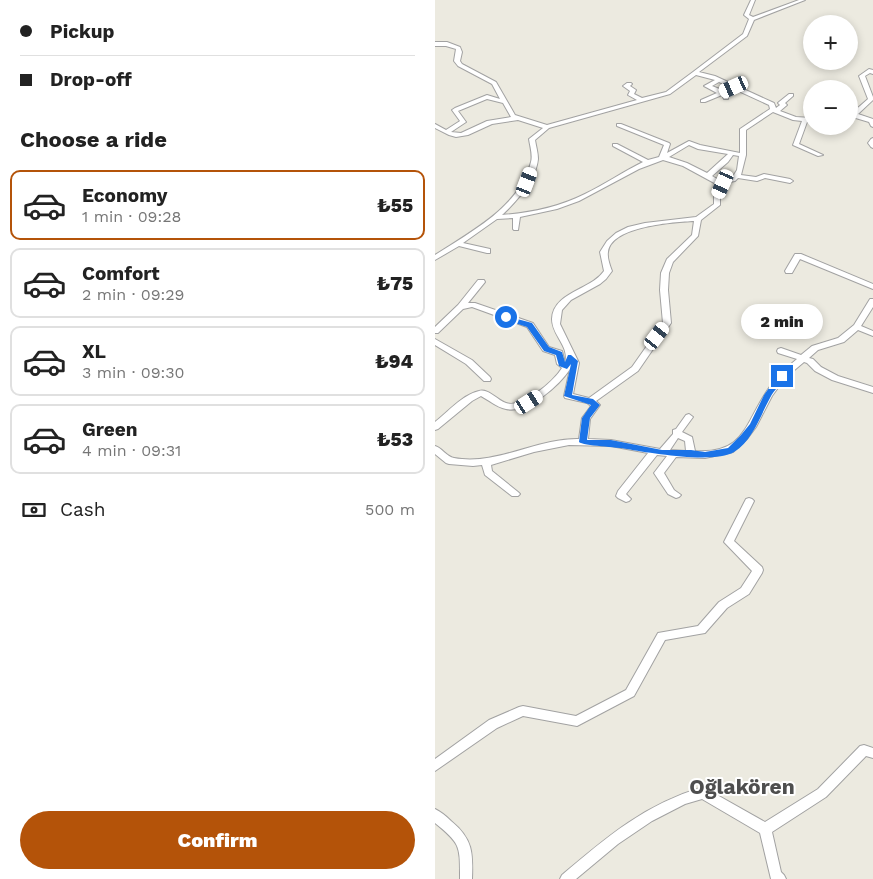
<!DOCTYPE html>
<meta charset="utf-8">
<style>
:root{--surface:#fff;--page:#f6f6f6;--text:#222;--muted:#767676;--line:#e0e0e0;--accent:#b45309}
body{margin:0;font-family:"Work Sans",sans-serif;background:var(--page);color:var(--text);height:100vh;display:flex;flex-direction:column;font-size:19px;white-space:nowrap}
*{box-sizing:border-box;margin:0}
p{font-size:16px;color:var(--muted)}
.icon{flex:none;width:28px;height:28px;fill:none;stroke:currentColor;stroke-width:2;stroke-linecap:round;stroke-linejoin:round}
.map{position:relative;flex:1;overflow:hidden}
.drawer{display:flex;flex-direction:column;background:var(--surface);width:435px}
.drawer>*{flex:none}
.top-card{display:grid;align-content:center;height:110px;padding:0 20px;background:var(--surface)}
.controls{position:absolute;left:368px;top:15px;display:grid;gap:10px}
.controls a{display:grid;place-items:center;width:55px;height:55px;border-radius:50%;background:var(--surface);box-shadow:0 2px 8px #0003;font-size:25px}
.end{position:absolute;width:22px;height:22px;margin:-11px;border:6px solid #1a73e8;background:#fff;box-shadow:0 0 0 2px #fff}
.from{border-radius:50%}
.bubble{position:absolute;height:35px;border-radius:18px;background:var(--surface);box-shadow:0 2px 8px #0003;font-size:16px;font-weight:800;line-height:35px;text-align:center}
.car{position:absolute;width:15px;height:30px;margin:-15px -8px;border-radius:6px;box-shadow:0 0 4px 1px #0007;background:linear-gradient(#fff 24%,#345 0 40%,#fff 0 76%,#345 0 86%,#fff 0)}
.top-card b{display:flex;align-items:center;gap:18px;height:48px;font-size:19px}
.top-card b+b{border-top:1px solid var(--line)}
.top-card i{width:12px;height:12px;background:var(--text)}
ul{padding:0;list-style:none}
li{display:flex;align-items:center;gap:15px;height:70px;margin:0 10px 8px;padding:0 10px;border:2px solid var(--line);border-radius:10px}
li div{flex:1}
li b{display:block;font-size:19px}
li em{font-style:normal;font-weight:800}
li.active{border-color:var(--accent)}
li>.icon{width:45px;height:45px;stroke-width:1.5}
h2{padding:0 20px;font-size:22px;line-height:60px}
.pay{display:flex;align-items:center;gap:12px;height:55px;padding:0 20px;font-size:19px}
.pay p{margin-inline-start:auto}
.button{display:flex;gap:10px;margin-top:auto;padding:10px 20px}
.button a{flex:1;height:58px;border-radius:30px;background:var(--accent);color:#fff;font-size:20px;font-weight:800;line-height:58px;text-align:center}
main{display:flex;flex:1;min-height:0}
.map>svg:first-child{display:block}
.lines{fill:none;stroke-linecap:round;stroke-linejoin:round}
.minor-casing{stroke:#a2a2a2;stroke-width:2}
.minor{fill:#fff;fill-rule:evenodd}
.route{fill:#1a73e8}
.labels{text-anchor:middle;stroke-width:4;stroke-linejoin:round;paint-order:stroke}
.near-quarter-label{font-size:21px;font-weight:bold;fill:#4e4e4e;stroke:#fff}
</style>
<main>
<section class="drawer">
<div class="top-card">
<b><i class="from"></i>Pickup</b>
<b><i></i>Drop-off</b>
</div>
<h2>Choose a ride</h2>
<ul>
<li class="active"><svg class="icon" aria-label="car" viewBox="0 0 24 24"><path d="M5 17H2v-5l4-1 3-4h7l3 4 3 1v5h-3M9 17h6M6 11h13"/><circle cx="7" cy="17" r="2"/><circle cx="17" cy="17" r="2"/></svg><div><b>Economy</b><p>1 min · 09:28</p></div><em>₺55</em></li>
<li><svg class="icon" aria-label="car" viewBox="0 0 24 24"><path d="M5 17H2v-5l4-1 3-4h7l3 4 3 1v5h-3M9 17h6M6 11h13"/><circle cx="7" cy="17" r="2"/><circle cx="17" cy="17" r="2"/></svg><div><b>Comfort</b><p>2 min · 09:29</p></div><em>₺75</em></li>
<li><svg class="icon" aria-label="car" viewBox="0 0 24 24"><path d="M5 17H2v-5l4-1 3-4h7l3 4 3 1v5h-3M9 17h6M6 11h13"/><circle cx="7" cy="17" r="2"/><circle cx="17" cy="17" r="2"/></svg><div><b>XL</b><p>3 min · 09:30</p></div><em>₺94</em></li>
<li><svg class="icon" aria-label="car" viewBox="0 0 24 24"><path d="M5 17H2v-5l4-1 3-4h7l3 4 3 1v5h-3M9 17h6M6 11h13"/><circle cx="7" cy="17" r="2"/><circle cx="17" cy="17" r="2"/></svg><div><b>Green</b><p>4 min · 09:31</p></div><em>₺53</em></li>
</ul>
<div class="pay"><svg class="icon" aria-label="cash" viewBox="0 0 24 24"><path d="M3 7h18v10H3z"/><circle cx="12" cy="12" r="2"/></svg>Cash<p>500 m</p></div>
<div class="button"><a>Confirm</a></div>
</section>
<div class="map">
<svg width="438" height="879" viewBox="0 0 438 879">
<rect width="100%" height="100%" fill="#eceae0"/>
<g class="lines">
<defs>
<path id="minor" d="M316,0H320L314,15L318,17L364,0H370L319,20L312,36L264,72L280,76L339,103L341,108L345,105L343,103L344,102L354,94H358V96L350,103L352,105L345,111L361,117L376,118V122H372L364,144L388,155L383,156L358,145L367,121L358,120L338,112L311,130V155L306,175L321,177L329,174L355,179L358,181L355,183L330,178L322,181L303,178L300,181L290,183L285,197V205L266,220L263,236L238,262L234,273L233,290L236,323L203,371L161,401L165,405L155,419L153,439L176,440L225,449L238,434V430L241,429L251,415L254,414L258,417L247,432L257,437L260,451C308,454 309,427 330,394C338,380 349,370 362,359L343,353L342,351L343,349L346,348L366,355L377,346L403,338L419,325L435,299H438V307L426,326L438,331V336L423,330L409,342L383,350L374,358L378,359L386,367L403,376L438,387V393L397,380L380,371L372,363L369,362L350,378L337,396L321,427L312,439L298,452L270,458L241,457L229,473L239,490L246,495L244,497L241,498L233,494L219,473L232,456L222,455L191,494L196,499L194,501L191,502L183,498L181,496L183,491L213,453L176,446L134,445L99,452L56,465L57,471L83,492L85,494L83,496H77L50,475L47,465L38,466L14,464L11,463L0,454V446C7,448 12,457 19,458C62,466 101,438 144,439L147,418L156,406L152,403L130,398L129,396L135,369C124,386 92,414 71,409C61,407 54,400 46,396L37,401L3,429L0,430V422C13,412 27,395 44,391C53,388 62,400 71,403C87,409 119,381 127,368L122,364L120,355L108,351L92,327L37,307L28,309L3,333H0V327L23,305L43,280H49L50,282L33,303H40L98,323L114,347L127,351L130,363C135,346 117,336 117,319C118,292 156,290 169,271L165,252L172,241L181,233L193,227L210,223L261,217L279,204V197L283,185L248,166L228,160L204,169L144,201L122,209L85,217L83,230H79L78,229V218L62,219L28,243L55,249V253H52L24,246L0,260V255C35,232 85,207 96,162C98,155 95,146 94,139L108,128L83,120L57,124L33,135L21,137L14,135L0,128V124L11,130L25,121L17,110L20,108L52,95L65,99L57,84L23,66L19,61L21,49L11,46H0V42H12L25,47L27,52L25,61L27,64L61,82L80,115L112,125L202,100L193,95L195,91L188,86L192,83H196L197,84L195,86L201,90L199,94L207,98L231,92L258,72L308,34L314,19L309,15ZM261,75L280,80L269,86L282,93L266,100V102H270L287,95L289,99H293L292,90H287L277,86L284,82L334,105L335,109L305,129V153L265,145L254,141L232,153L235,144L234,143L186,124H182V126L229,145L224,157L213,160L182,144H178V146L208,162C188,172 170,184 150,194C124,207 95,213 67,215C81,202 101,180 103,159C103,153 101,146 100,140L114,128L235,94ZM52,99L68,103L76,117L52,121L26,133L16,132L31,122L23,111ZM254,145L263,149L293,154L272,173L252,163L234,157ZM298,155L304,156L302,170L297,178L284,180L277,176L293,162ZM259,221L257,235L232,259L226,273L225,290L228,323L197,367L154,398L138,394L144,363L125,324L127,310L136,300L165,284L171,279L177,271C175,266 172,257 173,252C176,226 240,222 259,221ZM243,438L250,441L251,451L235,450Z
M434,69L438,70V74L435,73L430,76L438,97V100L423,114L438,119V127L436,126L434,122L414,116V114L417,113L433,99L424,76Z
M438,138V148L436,147L433,143L436,139Z
M360,254H366L438,284V289L365,259L357,273H351L350,271Z
M0,339L37,360L55,377L56,379L55,381H49L31,364L0,345Z
M314,498L317,499L319,501L299,541L327,567L328,570L327,573L314,594L292,608L270,633L230,640L199,696L142,726L88,716L62,728L0,771V759L54,720L84,707L88,706L141,716L191,690L223,633L263,626L284,602L306,588L317,571L289,542L311,499Z
M429,745L438,748V758L431,756L391,797L337,832L346,872L349,875L351,879H336L325,833L267,799L250,804L217,821L183,844L141,879H125L127,875C173,836 209,805 268,787L330,822L383,789L425,746Z
M0,809C6,812 11,816 16,821C38,839 38,853 37,879H25C25,846 26,844 0,823Z"/>
</defs>
<use href="#minor" class="minor-casing"/>
<use href="#minor" class="minor"/>
</g>
<path class="route" d="M68,315L97,323L114,347L127,352L130,362L133,355H136L143,361L137,395L158,399L165,405L155,418L152,440H176L227,450H256L270,452L293,448L306,435L315,424L329,395L344,374L351,376C346,384 339,390 335,398C325,416 318,440 299,452C279,464 215,453 192,449C183,447 148,446 144,442L147,418L156,405L129,396L136,364L132,369L124,366L121,355L109,351L92,327L68,319Z"/>
<g class="labels">
<g class="near-quarter-label">
<text x="307" y="794">Oğlakören</text>
</g>
</g>
</svg>
<div class="controls">
<a>+</a>
<a>−</a>
</div>
<i class="end from" style="left:71px;top:317px"></i>
<i class="end" style="left:347px;top:376px"></i>
<div class="bubble" style="left:306px;top:304px;width:82px">2 min</div>
<i class="car" style="left:299px;top:87px;rotate:246deg"></i>
<i class="car" style="left:92px;top:182px;rotate:21deg"></i>
<i class="car" style="left:288px;top:184px;rotate:204deg"></i>
<i class="car" style="left:222px;top:336px;rotate:37deg"></i>
<i class="car" style="left:94px;top:402px;rotate:58deg"></i>
</div>
</main>
